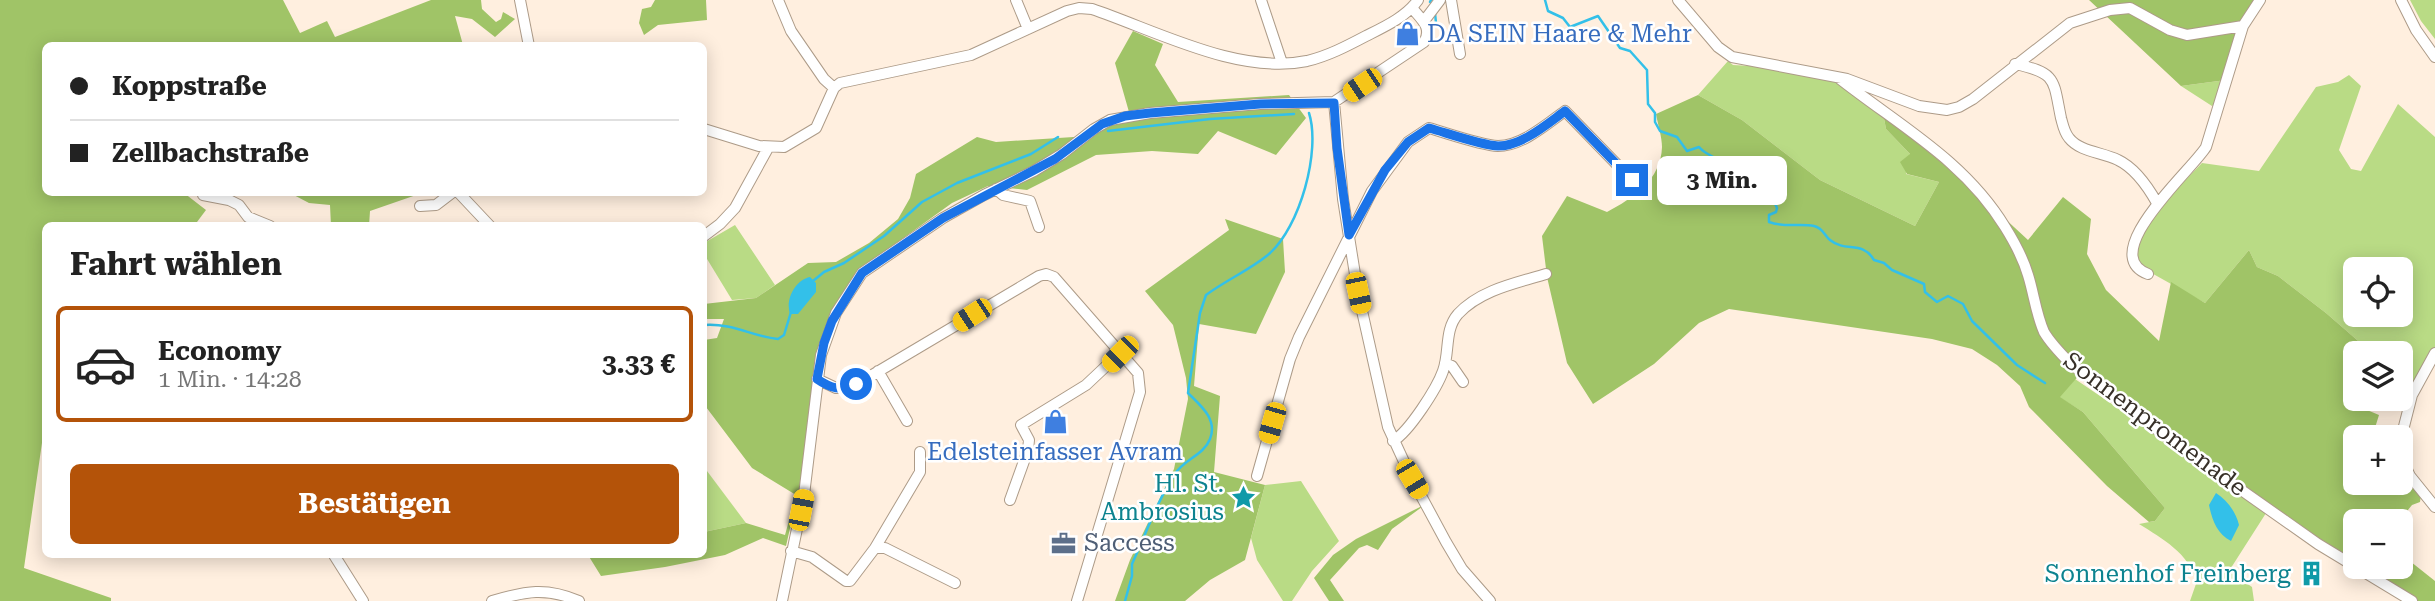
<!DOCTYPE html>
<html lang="de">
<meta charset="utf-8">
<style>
:root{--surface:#fff;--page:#f6f6f6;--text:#222;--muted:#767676;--line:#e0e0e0;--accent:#b45309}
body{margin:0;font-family:"Roboto Serif",serif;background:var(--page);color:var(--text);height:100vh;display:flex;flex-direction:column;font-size:26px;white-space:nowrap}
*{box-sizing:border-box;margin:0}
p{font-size:23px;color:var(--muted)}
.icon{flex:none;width:38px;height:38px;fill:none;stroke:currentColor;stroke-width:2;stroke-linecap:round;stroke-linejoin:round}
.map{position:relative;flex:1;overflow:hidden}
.panel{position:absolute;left:42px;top:222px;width:665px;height:336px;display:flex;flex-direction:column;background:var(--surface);border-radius:10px;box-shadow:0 4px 18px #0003}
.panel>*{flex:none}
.banner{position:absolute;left:42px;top:42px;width:665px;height:154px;border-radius:10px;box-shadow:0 4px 18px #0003;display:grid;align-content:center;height:154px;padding:0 28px;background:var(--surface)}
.tools{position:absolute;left:2343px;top:257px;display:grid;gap:14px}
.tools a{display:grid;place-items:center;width:70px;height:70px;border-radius:10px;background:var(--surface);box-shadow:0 4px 18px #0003;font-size:35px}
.end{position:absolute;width:32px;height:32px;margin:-16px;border:9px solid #1a73e8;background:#fff;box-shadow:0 0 0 4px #fff}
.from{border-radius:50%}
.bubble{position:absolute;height:49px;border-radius:10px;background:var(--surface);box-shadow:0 4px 18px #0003;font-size:23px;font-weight:700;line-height:49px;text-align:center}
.car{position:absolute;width:21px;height:42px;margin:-21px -10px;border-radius:9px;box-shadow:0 0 5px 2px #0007;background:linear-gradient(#f5c518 24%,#345 0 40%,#f5c518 0 76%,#345 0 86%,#f5c518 0)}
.banner b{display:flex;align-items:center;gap:24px;height:66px;font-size:26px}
.banner b+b{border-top:2px solid var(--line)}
.banner i{width:18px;height:18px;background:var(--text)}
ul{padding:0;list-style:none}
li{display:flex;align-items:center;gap:21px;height:116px;margin:0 14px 10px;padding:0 14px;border:4px solid var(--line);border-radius:10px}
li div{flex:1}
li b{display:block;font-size:26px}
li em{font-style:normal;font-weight:700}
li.active{border-color:var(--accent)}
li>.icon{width:63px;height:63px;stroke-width:1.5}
h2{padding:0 28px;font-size:32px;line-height:84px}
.cta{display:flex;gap:14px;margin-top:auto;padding:14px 28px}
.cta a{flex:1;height:80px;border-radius:10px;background:var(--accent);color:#fff;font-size:28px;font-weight:700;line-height:80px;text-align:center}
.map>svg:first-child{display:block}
.green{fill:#b9db85;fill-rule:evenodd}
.forest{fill:#a0c467}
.water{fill:#33c0e9}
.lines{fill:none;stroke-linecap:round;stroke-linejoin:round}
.stream{stroke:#33c0e9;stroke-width:2.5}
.minor-casing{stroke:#ad9b88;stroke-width:12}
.minor{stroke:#fff;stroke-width:10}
.route{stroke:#1a73e8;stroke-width:9}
.labels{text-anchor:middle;stroke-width:5;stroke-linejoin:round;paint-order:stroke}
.shop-label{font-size:24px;fill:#366cbe;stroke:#fff;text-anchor:start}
.street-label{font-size:24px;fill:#373028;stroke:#fff}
.culture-label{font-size:24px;fill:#0d838f;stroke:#fff;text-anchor:end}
.service-label{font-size:24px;fill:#4e5e75;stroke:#fff;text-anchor:start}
</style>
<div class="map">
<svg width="2435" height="601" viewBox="0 0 2435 601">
<rect width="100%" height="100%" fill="#ffefdf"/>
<path class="green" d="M2410,0H2435V39L2421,21Z
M1728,61L1733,65L1768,67L1836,81L1883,113L1886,129L1910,154L1906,174L1939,182L1915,226L1820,180L1742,120L1698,95Z
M2349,75L2361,86L2339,150L2351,169L2361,171L2398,104L2435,137V347L2418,374L2410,393L2401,391V354L2372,353L2326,313L2278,276L2257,267L2249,250L2205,303L2139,266L2136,246L2160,206L2202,163L2259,171L2316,87L2338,82ZM2356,270H2401V315H2356Z
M2226,80L2215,104L2212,106L2181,86Z
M735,225L775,285L756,298L732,300L704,254V243Z
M2075,379L2268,510L2229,571L2252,587L2254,601H2190L2197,581C2188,553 2163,539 2139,524L2155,521L2165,508L2083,412L2059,397Z
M704,467L746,523L704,532Z
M1301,481L1339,541L1312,571L1292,601H1283L1257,560L1251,538L1265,485Z"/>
<path class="forest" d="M0,0H283L300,33L327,21L335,37L431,0H481L482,9L496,22L501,19L503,12L515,19L495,37L472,19L455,16L463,45L46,46V192L184,193L206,210L194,226H46L45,422L24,568L111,598V601H0Z
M655,0H706L707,20L658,25L644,35L639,23L642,9L651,7Z
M2089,0H2256L2226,80L2181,86Z
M1133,31L1163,44L1155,65L1178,102L1289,95L1306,118L1276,155L1218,131L1198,154L1152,151L1096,155L1027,190L988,186L952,203L859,270L826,327L805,462L786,546L763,538L725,555L665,567L601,576L588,555H704V532L746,523L785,535L796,495L752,468L706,407H704V340L717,338L724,319H704V304L756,298L808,263L836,262L869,243L898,219L910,198L916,174L977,137L996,142L1089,136L1129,112L1115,63Z
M1698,95L1742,120L1820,180L1915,226L1939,182L1907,174L1900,162L1910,154L1886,129L1883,113L1974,190L2028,240L2063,197L2091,219L2087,254L2106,290L2159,341L2171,282L2205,303L2249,250L2257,267L2278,276L2326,313L2372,353L2356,354V399H2359L2355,405L2379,415L2374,431L2387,437L2356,438V483H2401V465L2421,495L2420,502L2412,505L2399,521L2356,522L2355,564L2082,372L2060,397L2083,412L2165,508L2155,521L2149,522L2107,486L2029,407L2020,386L1997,365L1972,349L1932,339L1729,309L1699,323L1654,364L1593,404L1567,363L1547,277L1542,236L1567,196L1607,212C1633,198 1661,180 1662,147C1662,137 1658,125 1656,114Z
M290,193H422L370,211L369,226H331L330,205L309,203Z
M1225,219L1283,239L1285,272L1256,334L1199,324L1194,386L1220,396L1214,472L1265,485L1245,560L1210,580L1185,601H1115L1130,560L1174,469L1188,399L1186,378L1173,325L1145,291L1229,230Z
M1426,504L1392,529L1378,550L1367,545L1359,548L1330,580L1344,601H1329L1314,578L1333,555L1356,539Z
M2401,554L2435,581V601H2416L2362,567H2401Z"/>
<path class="water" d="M810,277L816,283V292L798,314H790C785,300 795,280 810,277Z
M2216,493C2227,500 2236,512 2239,525L2231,541C2217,534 2212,520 2209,505Z"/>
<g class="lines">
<path class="stream" d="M1545,0L1548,11L1563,18L1570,27L1598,16L1620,48L1630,51L1647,70L1648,104L1655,113V122L1660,131L1677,137L1687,151L1699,147C1706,156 1717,155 1723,167L1721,169L1713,165L1706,169L1711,177L1731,181L1743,178H1754L1773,199L1777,208L1776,212L1769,215V222C1785,228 1799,223 1814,226C1823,228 1824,235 1830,240C1846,253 1862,240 1874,260L1884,263L1892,270L1924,284L1925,292L1937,302L1948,296L1963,304L1972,321L2017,365L2045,383
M1430,2L1431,0
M1435,13L1436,23
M1108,131L1210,119L1294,114
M813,281L824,272L844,263L884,236L922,202L957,183L1031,154L1058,137
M704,325C734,323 750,336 778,339L784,335L791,312
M1125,601L1132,576V564C1146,534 1157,501 1175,474C1183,460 1204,455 1210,439C1218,419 1200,405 1188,393L1200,313L1206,295C1226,280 1250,270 1269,254C1300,227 1321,151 1309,113"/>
<defs>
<path id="minor" d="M520,0L529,46
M778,0L791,31L824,79L834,88
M1016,0L1028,29
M1261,0L1282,63
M1451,0L1460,54
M1678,0L1718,47L1732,57L1847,79L1919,106L1947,110L1959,107L1973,99L2070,23L2110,10L2130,8L2170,30L2187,35L2243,26
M2401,0L2416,30L2435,57
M1424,21L1440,0
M2015,64C2057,73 2053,79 2061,118C2063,125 2064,132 2069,138C2080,152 2102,152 2118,160C2135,168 2148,187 2157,203
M1840,79C1900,126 1965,161 2005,227C2015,243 2023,258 2028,275C2034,294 2036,314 2044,332C2051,344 2061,354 2071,364L2176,444L2318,544L2412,601
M1334,102L1343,199L1358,293L1388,427L1412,479L1446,542L1462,569L1490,601
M704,129L759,146L784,147L816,128L834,88L840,83L971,55L1067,11L1079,8L1092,9C1157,31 1238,75 1307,61C1328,56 1347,46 1366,36C1384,27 1406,17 1418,0
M996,189L1003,195L1030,201L1039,227
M458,192L490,226
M203,195L229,200L239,205L248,217L270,226
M420,206L436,205L453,192
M704,236L720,224L735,208L768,148
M2148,274C2095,254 2193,169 2206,147L2243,26L2260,0
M1445,363L1452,366L1463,382
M878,371L907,421
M817,379L836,388L852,387L1039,276L1046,274L1054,277L1138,373L1140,392L1077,601
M2401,438L2412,395L2435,353
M1393,441C1409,432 1437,388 1443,371C1450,352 1444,330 1458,314C1480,290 1516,283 1546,274
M2401,457L2410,476L2435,507
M1257,476L1290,359L1299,337L1372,191L1408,142L1429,128C1447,133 1480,145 1498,146C1522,146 1547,124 1565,111L1632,180
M1010,500L1028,450L1029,440L1021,425L1086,385L1120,353
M875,548H885L955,583
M791,551L812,557L846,581H850L875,548L920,472V452
M334,555L363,601
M492,601C526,591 546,587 579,601
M782,601L804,495L821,355L836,313L862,273L943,218L984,195L1034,171L1062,154L1094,129L1110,120L1150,113L1260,104L1334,102L1424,42C1433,28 1421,19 1412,8"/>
</defs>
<use href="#minor" class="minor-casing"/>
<use href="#minor" class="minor"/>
</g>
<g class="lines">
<path class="route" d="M856,384C842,392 830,388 817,379L824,343L832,321L862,273L943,218L1055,159L1102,124L1125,116L1150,113L1260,104L1334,103L1337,148L1349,235L1385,170L1408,142L1429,128C1447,133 1481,145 1498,146C1522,146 1547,124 1565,111L1632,180"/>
</g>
<defs>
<symbol id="shop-bare" viewBox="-9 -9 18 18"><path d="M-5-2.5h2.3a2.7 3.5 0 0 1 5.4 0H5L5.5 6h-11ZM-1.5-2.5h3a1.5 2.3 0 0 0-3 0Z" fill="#3f7fe0" stroke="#fff" stroke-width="2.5" paint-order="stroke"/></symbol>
<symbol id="sight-bare" viewBox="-9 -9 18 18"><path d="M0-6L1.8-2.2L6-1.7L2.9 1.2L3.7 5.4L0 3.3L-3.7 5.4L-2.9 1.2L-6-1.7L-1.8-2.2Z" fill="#0f9aa8" stroke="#fff" stroke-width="2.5" paint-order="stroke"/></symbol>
<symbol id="office-bare" viewBox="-9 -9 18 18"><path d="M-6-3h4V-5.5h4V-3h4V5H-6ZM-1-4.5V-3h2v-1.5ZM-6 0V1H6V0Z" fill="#5c6f8a" stroke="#fff" stroke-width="2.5" paint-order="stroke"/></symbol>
<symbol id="building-bare" viewBox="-9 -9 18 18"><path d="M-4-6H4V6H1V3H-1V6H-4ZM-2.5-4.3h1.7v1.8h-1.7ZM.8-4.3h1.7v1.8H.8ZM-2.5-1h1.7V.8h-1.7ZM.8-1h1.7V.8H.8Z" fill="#0f9aa8" stroke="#fff" stroke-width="2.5" paint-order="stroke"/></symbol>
</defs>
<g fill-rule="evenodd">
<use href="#shop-bare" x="1390" y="16" width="35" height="35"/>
<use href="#shop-bare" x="1038" y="404" width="35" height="35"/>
<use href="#sight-bare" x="1226" y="480" width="35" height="35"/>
<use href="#office-bare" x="1046" y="526" width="35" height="35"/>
<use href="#building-bare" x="2294" y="556" width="35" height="35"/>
</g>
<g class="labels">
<g class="shop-label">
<text x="1427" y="42">DA SEIN Haare &amp; Mehr</text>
<text x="1055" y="460" text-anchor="middle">Edelsteinfasser Avram</text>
</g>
<g class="street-label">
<text transform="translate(2155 424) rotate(37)" y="8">Sonnenpromenade</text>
</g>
<g class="culture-label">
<text x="1224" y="492">Hl. St.<tspan x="1224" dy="28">Ambrosius</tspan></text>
<text x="2291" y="582">Sonnenhof Freinberg</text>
</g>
<g class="service-label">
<text x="1084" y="551">Saccess</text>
</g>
</g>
</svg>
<div class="tools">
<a><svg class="icon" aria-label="locate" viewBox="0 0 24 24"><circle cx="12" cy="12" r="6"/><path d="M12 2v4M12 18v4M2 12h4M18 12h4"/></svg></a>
<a><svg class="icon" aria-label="layers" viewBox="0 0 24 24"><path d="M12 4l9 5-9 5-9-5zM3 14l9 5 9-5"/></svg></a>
<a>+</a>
<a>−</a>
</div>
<i class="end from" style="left:856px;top:384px"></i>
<i class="end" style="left:1632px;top:180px"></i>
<div class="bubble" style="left:1657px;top:156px;width:130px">3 Min.</div>
<i class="car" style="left:1362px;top:85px;rotate:236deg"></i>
<i class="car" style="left:1358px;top:293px;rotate:168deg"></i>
<i class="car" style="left:972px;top:315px;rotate:237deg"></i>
<i class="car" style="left:1120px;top:354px;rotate:225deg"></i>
<i class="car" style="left:1272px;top:423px;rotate:196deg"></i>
<i class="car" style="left:1412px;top:479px;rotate:149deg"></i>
<i class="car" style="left:801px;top:510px;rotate:11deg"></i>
<div class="banner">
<b><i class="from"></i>Koppstraße</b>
<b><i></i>Zellbachstraße</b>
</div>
<section class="panel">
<h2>Fahrt wählen</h2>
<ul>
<li class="active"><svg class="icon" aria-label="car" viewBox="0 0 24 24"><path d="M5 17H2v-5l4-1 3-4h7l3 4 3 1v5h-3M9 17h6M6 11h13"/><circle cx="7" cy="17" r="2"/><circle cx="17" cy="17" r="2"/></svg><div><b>Economy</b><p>1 Min. · 14:28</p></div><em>3.33 €</em></li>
</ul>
<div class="cta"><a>Bestätigen</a></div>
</section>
</div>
